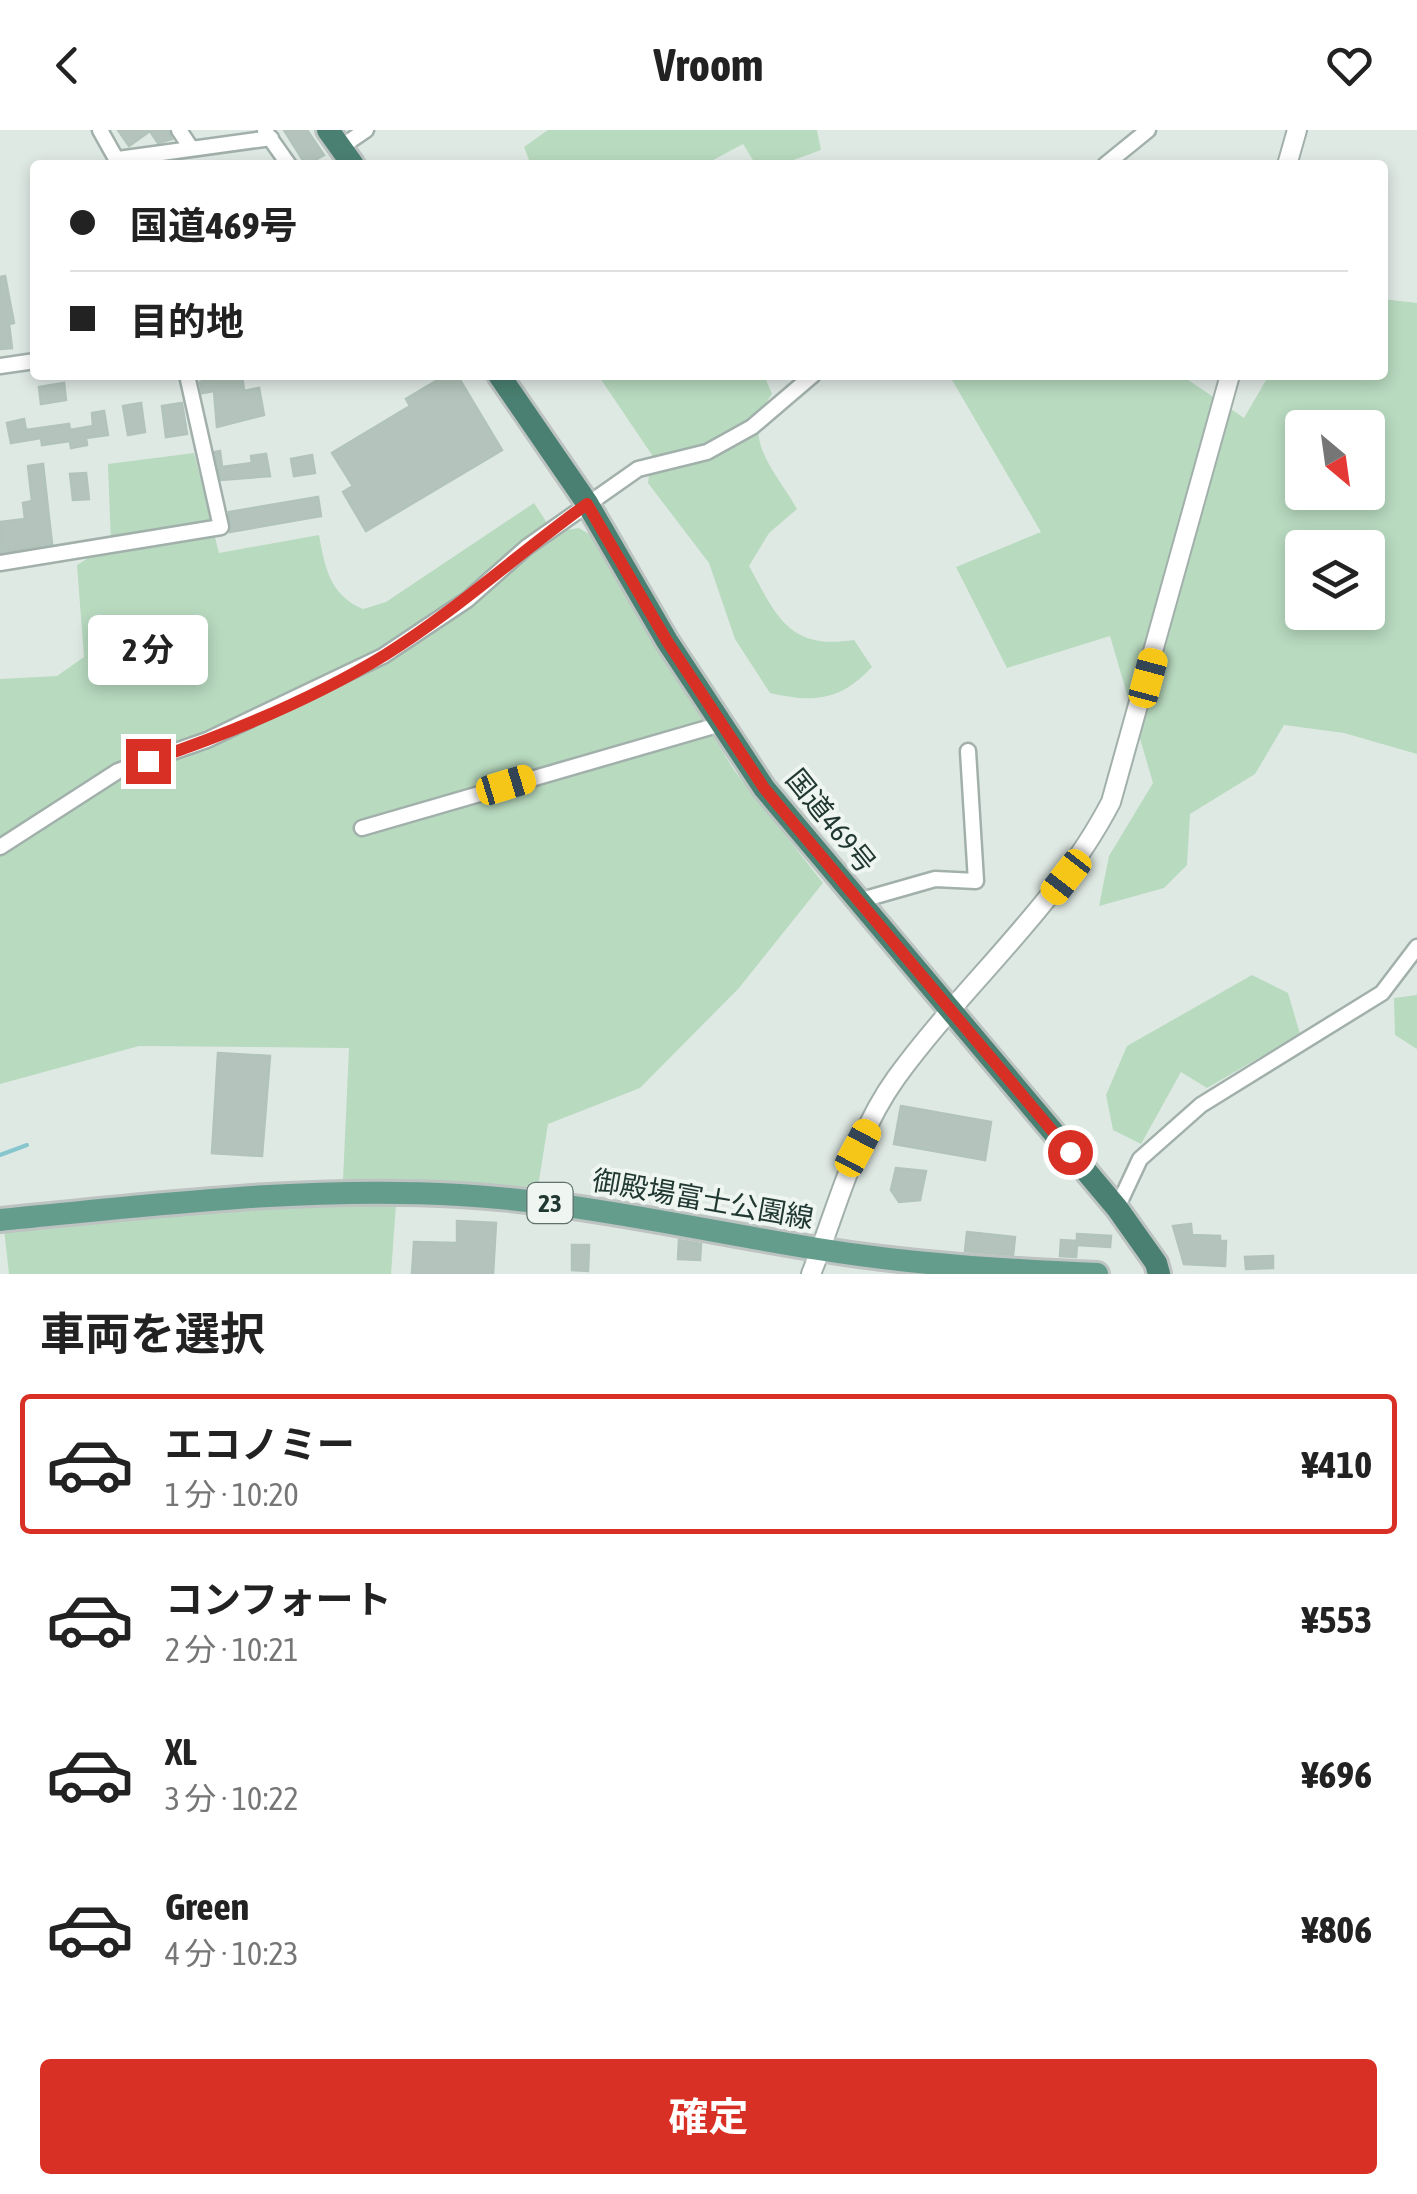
<!DOCTYPE html>
<html lang="ja">
<meta charset="utf-8">
<style>
:root{--surface:#fff;--page:#f6f6f6;--text:#222;--muted:#767676;--line:#e0e0e0;--accent:#d93025}
body{margin:0;font-family:"Asap Condensed","Noto Sans JP",sans-serif;background:var(--page);color:var(--text);height:100vh;display:flex;flex-direction:column;font-size:38px;white-space:nowrap}
*{box-sizing:border-box;margin:0}
p{font-size:32px;color:var(--muted)}
.icon{flex:none;width:55px;height:55px;fill:none;stroke:currentColor;stroke-width:2;stroke-linecap:round;stroke-linejoin:round}
.map{position:relative;height:1144px;overflow:hidden}
.drawer{display:flex;flex-direction:column;background:var(--surface);flex:1}
.drawer>*{flex:none}
.hud{position:absolute;left:30px;top:30px;width:1358px;height:220px;border-radius:10px;box-shadow:0 5px 15px #0003;display:grid;align-content:center;height:220px;padding:0 40px;background:var(--surface)}
.needle{width:65px;rotate:151deg}
.controls{position:absolute;left:1285px;top:280px;display:grid;gap:20px}
.controls a{display:grid;place-items:center;width:100px;height:100px;border-radius:10px;background:var(--surface);box-shadow:0 5px 15px #0003;font-size:50px}
.end{position:absolute;width:45px;height:45px;margin:-22px;border:12px solid #d93025;background:#fff;box-shadow:0 0 0 5px #fff}
.from{border-radius:50%}
.bubble{position:absolute;height:70px;border-radius:10px;background:var(--surface);box-shadow:0 5px 15px #0003;font-size:32px;font-weight:700;line-height:70px;text-align:center}
.car{position:absolute;width:30px;height:60px;margin:-30px -15px;border-radius:12px;box-shadow:0 0 8px 2px #0007;background:linear-gradient(#f5c518 24%,#345 0 40%,#f5c518 0 76%,#345 0 86%,#f5c518 0)}
.hud b{display:flex;align-items:center;gap:35px;height:95px;font-size:38px}
.hud b+b{border-top:2px solid var(--line)}
.hud i{width:25px;height:25px;background:var(--text)}
ul{padding:0;list-style:none}
li{display:flex;align-items:center;gap:30px;height:140px;margin:0 20px 15px;padding:0 20px;border:5px solid transparent;border-radius:10px}
li div{flex:1}
li b{display:block;font-size:38px}
li em{font-style:normal;font-weight:700}
li.active{border-color:var(--accent)}
li>.icon{width:90px;height:90px;stroke-width:1.5}
h2{padding:0 40px;font-size:45px;line-height:120px}
.action{display:flex;gap:20px;margin-top:auto;padding:20px 40px}
.action a{flex:1;height:115px;border-radius:10px;background:var(--accent);color:#fff;font-size:40px;font-weight:700;line-height:115px;text-align:center}
header{display:flex;justify-content:space-between;align-items:center;height:130px;padding:0 40px;background:var(--surface);font-size:45px;font-weight:700}
.map>svg:first-child{display:block}
.green{fill:#b8dabf;fill-rule:evenodd}
.lines{fill:none;stroke-linecap:round;stroke-linejoin:round}
.stream{stroke:#88c6cd;stroke-width:4}
.building{fill:#b4c4bd;stroke:#b1c3bb;stroke-width:2.5}
.minor-casing{stroke:#a2b0ab;stroke-width:19}
.tertiary-casing{stroke:#a2b0ab;stroke-width:22}
.primary-casing{stroke:#bcc3c1;stroke-width:28}
.trunk-casing{stroke:#bcc3c1;stroke-width:28}
.minor{stroke:#fff;stroke-width:14}
.tertiary{stroke:#fff;stroke-width:18}
.primary{stroke:#659d8c;stroke-width:22}
.trunk{stroke:#4a8071;stroke-width:22}
.route{stroke:#d93025;stroke-width:12}
.labels{text-anchor:middle;stroke-width:8;stroke-linejoin:round;paint-order:stroke}
.shield{fill:#eff6f2;stroke:#5e716b;stroke-width:2.5}
.shield-label{font-size:25px;font-weight:bold;fill:#203831}
.street-label{font-size:28px;fill:#203831;stroke:#eff6f2}
</style>
<header><svg class="icon" aria-label="back" viewBox="0 0 24 24"><path d="M15 5l-7 7 7 7"/></svg>Vroom<svg class="icon" aria-label="heart" viewBox="0 0 24 24"><path d="M12 20l-8-8c-3-5 5-10 8-4 3-6 11-1 8 4z"/></svg></header>
<div class="map">
<svg width="1417" height="1144" viewBox="0 0 1417 1144">
<rect width="100%" height="100%" fill="#dfe9e4"/>
<path class="green" d="M548,0H817L821,20L780,35H756L743,14L704,35H531L524,17Z
M1383,169L1417,173V624L1344,603L1284,595L1255,644L1190,684L1187,735L1164,758L1099,776L1109,726L1153,653L1110,506L1007,538L956,437L1041,402L952,250L961,245H1181L1244,288L1269,245H1382ZM1302,298H1368V362H1302ZM1302,418H1368V482H1302Z
M598,245H764L772,264C739,308 773,337 797,379L769,403L749,436C777,487 789,520 854,510L872,537C840,571 814,573 770,563L735,509L709,433L648,353L652,325Z
M194,323L219,423L319,405C325,438 330,465 363,479L386,472L534,373L553,402L579,398L592,406L734,640L823,753L739,858L640,958L548,994L538,1057L343,1050L349,918L139,916L0,954V549L57,546L84,527L77,435L111,414L108,334Z
M1252,845L1288,863L1300,904L1207,958L1181,942L1141,1014L1113,1000L1106,965L1127,916Z
M1417,865V919L1395,905L1394,868Z
M270,1074H396L391,1144H9L4,1099Z"/>
<g class="lines">
<path class="stream" d="M0,1025L27,1015"/>
</g>
<path class="building" d="M118,0H168L172,9L158,13L150,1L129,16Z
M284,0H307L324,25L306,35Z
M5,146L14,193L9,194L12,218L0,219V147Z
M225,245H242L244,261L259,258L264,285L217,297L214,261L202,263L200,252Z
M446,245H457L502,320L366,401L343,362L353,356L332,323L410,276L406,269Z
M64,253L66,270L41,274L39,257Z
M141,273L145,302L128,305L123,276Z
M182,273L187,304L166,307L162,276Z
M104,281L108,305L86,308L87,315L71,318L70,311L42,315L41,308L11,313L7,293L24,289L26,300L69,294L70,300L93,296L92,283Z
M220,321L222,337L252,333L251,326L266,324L270,346L221,350L215,322Z
M312,325L315,343L294,346L291,329Z
M43,334L52,414L1,422L0,392L25,389L23,373L32,371L28,336Z
M86,343L89,369L73,370L70,344Z
M318,367L321,386L230,402L229,382Z
M218,923L270,926L262,1026L212,1023Z
M901,976L991,992L985,1030L894,1014Z
M896,1038L926,1041L920,1070L899,1072L891,1060Z
M457,1091L496,1093L493,1144H412L414,1112L457,1113Z
M1191,1094L1192,1105L1220,1106V1111H1226L1225,1136L1184,1134L1173,1096Z
M967,1102L1015,1107L1013,1125L965,1121Z
M1077,1104L1111,1106L1110,1117L1077,1115L1076,1127L1060,1126L1061,1110L1077,1111Z
M679,1110L701,1114L700,1130L678,1129Z
M572,1115H589L588,1141L572,1140Z
M1273,1126V1138L1246,1139L1245,1127Z"/>
<g class="lines">
<defs>
<path id="minor" d="M100,0L119,34
M179,0L191,18
M265,1L289,35
M341,17L366,0
M118,29L271,8
M1105,35L1148,0
M0,236L35,231
M0,433L221,397L187,245
M362,698L721,594
M0,717L118,641L207,610L383,526L467,470L527,417L638,339L707,322L752,297L813,245
M858,771L935,749L976,751L968,621
M1117,1078L1140,1029L1201,975L1382,863L1417,817"/>
<path id="tertiary" d="M1287,35L1297,0
M811,1144C837,1079 855,1005 896,948C965,853 1056,778 1111,672L1230,245"/>
<path id="primary" d="M0,1090C153,1075 305,1056 460,1065C581,1072 699,1100 818,1119C910,1134 1004,1140 1097,1144"/>
<path id="trunk" d="M328,0L353,35
M499,245L587,373L667,511L764,658L1117,1078L1156,1133L1159,1144"/>
</defs>
<use href="#minor" class="minor-casing"/>
<use href="#tertiary" class="tertiary-casing"/>
<use href="#primary" class="primary-casing"/>
<use href="#trunk" class="trunk-casing"/>
<use href="#minor" class="minor"/>
<use href="#tertiary" class="tertiary"/>
<use href="#primary" class="primary"/>
<use href="#trunk" class="trunk"/>
</g>
<g class="lines">
<path class="route" d="M148,631C228,604 313,569 385,525C457,480 519,423 587,374L667,511L764,658L1070,1022"/>
</g>
<g class="labels">
<rect class="shield" x="527.5" y="1053" width="45" height="40" rx="8"/>
<g class="shield-label">
<text x="550" y="1082">23</text>
</g>
<g class="street-label">
<text transform="translate(831 691) rotate(51)" y="10">国道469号</text>
<text transform="translate(703 1069) rotate(10)" y="10">御殿場富士公園線</text>
</g>
</g>
</svg>
<div class="controls">
<a><svg class="needle" viewBox="-14 -14 28 28"><path d="M0-13l5 13h-10z" fill="#e53935"/><path d="M0 13l5-13h-10z" fill="#767676"/></svg></a>
<a><svg class="icon" aria-label="layers" viewBox="0 0 24 24"><path d="M12 4l9 5-9 5-9-5zM3 14l9 5 9-5"/></svg></a>
</div>
<i class="end from" style="left:1070px;top:1022px"></i>
<i class="end" style="left:148px;top:631px"></i>
<div class="bubble" style="left:88px;top:485px;width:120px">2 分</div>
<i class="car" style="left:1148px;top:548px;rotate:15deg"></i>
<i class="car" style="left:506px;top:655px;rotate:73deg"></i>
<i class="car" style="left:1066px;top:747px;rotate:218deg"></i>
<i class="car" style="left:858px;top:1018px;rotate:28deg"></i>
<div class="hud">
<b><i class="from"></i>国道469号</b>
<b><i></i>目的地</b>
</div>
</div>
<section class="drawer">
<h2>車両を選択</h2>
<ul>
<li class="active"><svg class="icon" aria-label="car" viewBox="0 0 24 24"><path d="M5 17H2v-5l4-1 3-4h7l3 4 3 1v5h-3M9 17h6M6 11h13"/><circle cx="7" cy="17" r="2"/><circle cx="17" cy="17" r="2"/></svg><div><b>エコノミー</b><p>1 分 · 10:20</p></div><em>¥410</em></li>
<li><svg class="icon" aria-label="car" viewBox="0 0 24 24"><path d="M5 17H2v-5l4-1 3-4h7l3 4 3 1v5h-3M9 17h6M6 11h13"/><circle cx="7" cy="17" r="2"/><circle cx="17" cy="17" r="2"/></svg><div><b>コンフォート</b><p>2 分 · 10:21</p></div><em>¥553</em></li>
<li><svg class="icon" aria-label="car" viewBox="0 0 24 24"><path d="M5 17H2v-5l4-1 3-4h7l3 4 3 1v5h-3M9 17h6M6 11h13"/><circle cx="7" cy="17" r="2"/><circle cx="17" cy="17" r="2"/></svg><div><b>XL</b><p>3 分 · 10:22</p></div><em>¥696</em></li>
<li><svg class="icon" aria-label="car" viewBox="0 0 24 24"><path d="M5 17H2v-5l4-1 3-4h7l3 4 3 1v5h-3M9 17h6M6 11h13"/><circle cx="7" cy="17" r="2"/><circle cx="17" cy="17" r="2"/></svg><div><b>Green</b><p>4 分 · 10:23</p></div><em>¥806</em></li>
</ul>
<div class="action"><a>確定</a></div>
</section>
